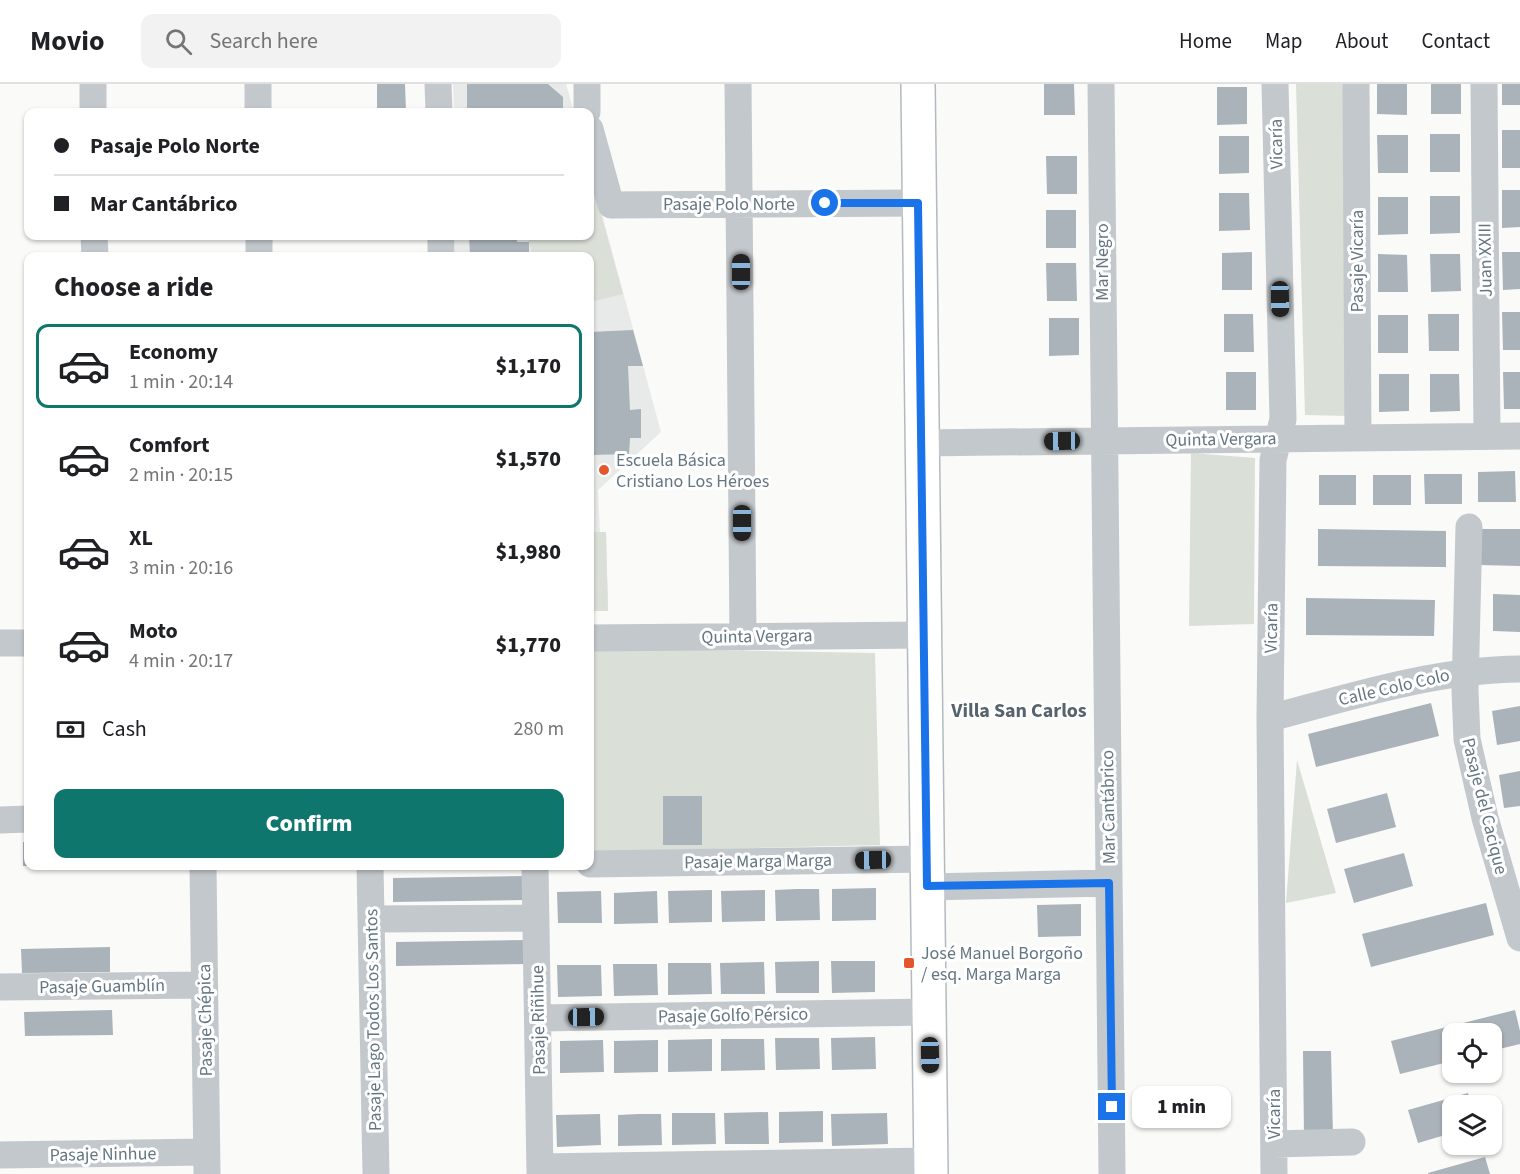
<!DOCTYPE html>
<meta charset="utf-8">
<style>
:root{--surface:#fff;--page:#f2f2f2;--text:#202124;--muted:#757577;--line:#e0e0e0;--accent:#0f766e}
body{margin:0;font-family:"Source Sans 3",sans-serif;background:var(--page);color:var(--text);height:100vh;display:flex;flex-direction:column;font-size:22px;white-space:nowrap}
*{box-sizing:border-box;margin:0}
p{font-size:20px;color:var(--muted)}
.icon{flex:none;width:33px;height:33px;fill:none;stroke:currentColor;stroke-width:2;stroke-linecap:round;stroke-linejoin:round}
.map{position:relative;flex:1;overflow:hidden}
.panel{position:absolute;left:24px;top:168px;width:570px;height:618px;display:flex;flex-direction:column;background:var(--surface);border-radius:12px;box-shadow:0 2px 4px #0004}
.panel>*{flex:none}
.banner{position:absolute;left:24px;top:24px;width:570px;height:132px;border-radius:12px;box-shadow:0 2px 4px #0004;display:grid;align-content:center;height:132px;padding:0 30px;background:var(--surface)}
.buttons{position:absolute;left:1442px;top:939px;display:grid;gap:12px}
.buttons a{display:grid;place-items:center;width:60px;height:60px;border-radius:12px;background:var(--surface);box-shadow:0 2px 4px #0004;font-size:30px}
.end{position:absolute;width:27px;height:27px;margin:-14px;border:8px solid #1a73e8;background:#fff;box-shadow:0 0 0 3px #fff}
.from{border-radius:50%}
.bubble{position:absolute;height:42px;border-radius:12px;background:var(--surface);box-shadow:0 2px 4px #0004;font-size:20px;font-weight:800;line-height:42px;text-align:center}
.car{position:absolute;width:18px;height:36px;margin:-18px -9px;border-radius:8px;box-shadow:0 0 4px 2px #0007;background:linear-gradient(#222 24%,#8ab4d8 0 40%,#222 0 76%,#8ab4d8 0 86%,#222 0)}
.banner b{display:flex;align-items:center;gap:21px;height:57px;font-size:22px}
.banner b+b{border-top:2px solid var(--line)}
.banner i{width:15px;height:15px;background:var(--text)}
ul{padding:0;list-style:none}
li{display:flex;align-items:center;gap:18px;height:84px;margin:0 12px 9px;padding:0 18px;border:3px solid transparent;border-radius:12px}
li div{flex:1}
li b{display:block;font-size:22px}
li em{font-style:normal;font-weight:800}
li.on{border-color:var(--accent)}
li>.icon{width:54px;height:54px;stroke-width:1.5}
h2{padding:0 30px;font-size:27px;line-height:72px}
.pay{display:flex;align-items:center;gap:15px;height:66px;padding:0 30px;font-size:22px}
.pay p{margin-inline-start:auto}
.cta{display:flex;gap:12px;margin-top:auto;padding:12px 30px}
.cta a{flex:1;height:69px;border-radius:12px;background:var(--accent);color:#fff;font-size:24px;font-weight:800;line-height:69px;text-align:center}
header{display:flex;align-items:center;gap:36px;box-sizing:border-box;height:84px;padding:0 30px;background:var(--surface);border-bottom:2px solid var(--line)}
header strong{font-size:28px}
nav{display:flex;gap:33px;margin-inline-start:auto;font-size:21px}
.search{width:420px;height:54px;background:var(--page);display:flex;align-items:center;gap:15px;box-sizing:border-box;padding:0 21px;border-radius:12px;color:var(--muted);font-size:22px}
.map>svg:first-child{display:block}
.built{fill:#e8e9e9}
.green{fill:#dadfd7}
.building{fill:#aab3b9}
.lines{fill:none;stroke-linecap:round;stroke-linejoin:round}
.secondary-casing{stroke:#b3babf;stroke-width:36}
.street{stroke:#c3c8cc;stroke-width:27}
.secondary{stroke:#fff;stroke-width:33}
.route{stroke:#1a73e8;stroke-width:8}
.poi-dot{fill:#e4572e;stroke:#fff;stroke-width:2}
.labels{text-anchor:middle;stroke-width:6;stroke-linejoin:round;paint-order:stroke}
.street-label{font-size:18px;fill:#657683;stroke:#fff}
.poi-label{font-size:18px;fill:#657683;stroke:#fff;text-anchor:start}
.neighbourhood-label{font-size:20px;font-weight:bold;fill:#57646e;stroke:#fff}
</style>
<header>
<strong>Movio</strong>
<div class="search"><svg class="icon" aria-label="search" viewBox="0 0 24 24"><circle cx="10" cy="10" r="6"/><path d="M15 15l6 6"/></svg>Search here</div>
<nav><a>Home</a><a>Map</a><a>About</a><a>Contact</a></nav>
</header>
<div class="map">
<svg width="1520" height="1090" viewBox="0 0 1520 1090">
<rect width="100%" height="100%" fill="#fafaf8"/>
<path class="built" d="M453,0H566L574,28H454Z
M590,86L661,348L598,406L600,448H606L608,527H590V172H455V152H590Z"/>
<path class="green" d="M1296,0H1348L1349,332L1305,331Z
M590,94H591L623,210L590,218V172H533L527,152H590Z
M1191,369L1255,374L1254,540L1189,542Z
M590,448H606L608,527H590Z
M590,564L875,569L880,761L590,768Z
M1297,676L1336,809L1286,819Z"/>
<path class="building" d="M377,0H405L406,27H377Z
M467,0H548L563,13V28H467Z
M1044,0H1074L1075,31H1044Z
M1377,0H1407V31L1377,30Z
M1431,0H1461V30H1431Z
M1502,0H1520V21H1502Z
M1217,3H1247V40L1217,41Z
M1502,46H1520V84H1502Z
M1430,50H1460V88H1430Z
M1377,51H1408V89H1378Z
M1219,52H1249V89L1219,90Z
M1046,72H1077V110H1047Z
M1502,106H1520V143L1502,144Z
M1219,109H1249L1250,146L1219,147Z
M1430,112H1460V149L1430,150Z
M1378,113H1408V150L1378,151Z
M1046,126H1076V164H1046Z
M469,152H517V158H529V171L470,172Z
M1252,168V206H1222V169Z
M1502,168H1520V205L1503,206Z
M1378,170L1407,171L1408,208H1378Z
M1430,170H1460L1461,207L1431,208Z
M1046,179H1076L1077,217H1047Z
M1502,228H1520V266H1503Z
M1224,230H1253L1254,268H1224Z
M1428,230H1459V267H1429Z
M1378,231H1408V269H1378Z
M1049,234H1079V271L1049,272Z
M633,246L643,282H628L630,326L641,325V354H630L629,370L592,371L593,424H590V349H591L590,248Z
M1226,288H1256V326H1226Z
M1503,288H1520V325H1504Z
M1379,290H1409V327L1379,328Z
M1430,290H1459L1460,327L1430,328Z
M1515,387L1516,418H1478V388Z
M1424,390H1462V420H1425Z
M1319,391H1356V421H1319Z
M1373,391H1411V421H1373Z
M1318,445L1446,447V483L1318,482Z
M1479,445H1520V482L1479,481Z
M1493,510L1520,511V548L1493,547Z
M1306,514L1435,516L1434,552L1306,551Z
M1431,619L1439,652L1316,683L1308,650Z
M1520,622V657L1497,661L1492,627Z
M1520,687V722L1504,724L1499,691Z
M1387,709L1396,743L1336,759L1327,725Z
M663,712H702V761H663Z
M23,758H28V782H23Z
M1404,769L1413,802L1354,819L1344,785Z
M525,792V816L393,818V794Z
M876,804V836L832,837V805Z
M797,805H819L820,836L776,837L775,806Z
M712,806V838L669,839L668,807Z
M765,806V837L722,838L721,807Z
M601,807L602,839H558L557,808Z
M657,807L658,839L614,840V809Z
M1486,819L1494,851L1371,883L1362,850Z
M1081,820V852L1038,853L1037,821Z
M529,856V880L396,882V858Z
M110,863V888L22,889L21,865Z
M819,877V909H776L775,878Z
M831,877H875V908L832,909Z
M764,878L765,910H721L720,879Z
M668,879H711L712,910L668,911Z
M613,880H657L658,911L614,912Z
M557,881H601L602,912L558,913Z
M112,926L113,951L25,952L24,928Z
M1515,926L1520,947V960L1491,967V950H1452V977L1400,990L1391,957Z
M875,953L876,985L832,986L831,954Z
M775,954H819L820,985L776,986Z
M712,955V987L668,988V956Z
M721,955H764L765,986L721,987Z
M603,956L604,988L560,989V957Z
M658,956V988L614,989V957Z
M1303,967H1331L1333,1053H1304Z
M1468,1009L1472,1022H1452V1049L1418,1059L1408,1026Z
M823,1027V1058L779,1059V1028Z
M768,1028L769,1060H725L724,1029Z
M672,1029H715L716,1060L672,1061Z
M887,1029L888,1060L832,1062L831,1030Z
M600,1030L601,1061L557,1063L556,1031Z
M639,1030H661L662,1061L618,1062V1031Z
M1485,1073L1490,1090H1428V1089Z"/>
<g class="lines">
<defs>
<path id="secondary" d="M918,0L931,1090"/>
</defs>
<use href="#secondary" class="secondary-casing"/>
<path class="street" d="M93,0V28
M258,0V28
M438,0L439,28
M587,0V28
M738,0L743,553
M1101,0L1112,1090
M1356,0L1358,354
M1484,0L1487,352
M590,45L611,121L918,119
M94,152L95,172
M259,152V172
M441,152V172
M921,359L1520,352
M1469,443L1465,607L1467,655L1485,734L1520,854
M590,554L924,551
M0,559H28
M1270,634C1353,612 1434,586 1520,585
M0,736L28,735
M590,780L927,775
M203,782L207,1090
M370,782L376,1090
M535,782L540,1090
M927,803L1109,799
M371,835L536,834
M0,903L204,901
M538,934L929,928
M1274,1060L1352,1058
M0,1071L206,1068
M540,1083L931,1077
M1274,1090L1270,634L1273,376L1283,335L1275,0"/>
<use href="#secondary" class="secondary"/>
</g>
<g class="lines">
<path class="route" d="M825,119H918L927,802L1109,799L1112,1023"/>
</g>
<g class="poi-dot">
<circle cx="604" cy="386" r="6"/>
<rect x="903" y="873" width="12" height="12" rx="3"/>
</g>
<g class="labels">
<g class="street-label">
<text transform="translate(1276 60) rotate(-91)" y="6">Vicaría</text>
<text x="729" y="126">Pasaje Polo Norte</text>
<text transform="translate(1485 176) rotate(-91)" y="6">Juan XXIII</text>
<text transform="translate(1357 177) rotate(-90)" y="6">Pasaje Vicaría</text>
<text transform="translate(1102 178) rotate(-90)" y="6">Mar Negro</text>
<text transform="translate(1221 355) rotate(-1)" y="6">Quinta Vergara</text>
<text transform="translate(1271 544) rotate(-89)" y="6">Vicaría</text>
<text transform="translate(757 552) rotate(-1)" y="6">Quinta Vergara</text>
<text transform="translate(1394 603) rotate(-13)" y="6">Calle Colo Colo</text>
<text transform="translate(1485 722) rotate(76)" y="6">Pasaje del Cacique</text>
<text transform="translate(1108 723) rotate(-91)" y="6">Mar Cantábrico</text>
<text transform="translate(758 777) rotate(-1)" y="6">Pasaje Marga Marga</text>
<text transform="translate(102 902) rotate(-1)" y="6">Pasaje Guamblín</text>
<text transform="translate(733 931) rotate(-1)" y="6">Pasaje Golfo Pérsico</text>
<text transform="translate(205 936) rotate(-91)" y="6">Pasaje Chépica</text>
<text transform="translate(373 936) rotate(-91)" y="6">Pasaje Lago Todos Los Santos</text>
<text transform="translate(538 936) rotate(-91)" y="6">Pasaje Riñihue</text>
<text transform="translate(1274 1030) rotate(-90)" y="6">Vicaría</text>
<text transform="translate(103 1070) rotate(-1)" y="6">Pasaje Ninhue</text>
</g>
<g class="poi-label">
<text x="616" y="382">Escuela Básica<tspan x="616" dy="21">Cristiano Los Héroes</tspan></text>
<text x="921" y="875">José Manuel Borgoño<tspan x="921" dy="21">/ esq. Marga Marga</tspan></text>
</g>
<g class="neighbourhood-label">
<text x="1019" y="633">Villa San Carlos</text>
</g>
</g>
</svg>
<div class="buttons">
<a><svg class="icon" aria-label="locate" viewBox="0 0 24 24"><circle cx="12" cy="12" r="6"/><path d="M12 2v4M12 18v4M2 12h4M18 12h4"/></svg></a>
<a><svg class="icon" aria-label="layers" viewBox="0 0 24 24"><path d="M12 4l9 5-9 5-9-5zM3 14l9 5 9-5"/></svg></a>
</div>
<i class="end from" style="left:825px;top:119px"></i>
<i class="end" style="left:1112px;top:1023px"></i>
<div class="bubble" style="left:1132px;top:1002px;width:99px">1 min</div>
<i class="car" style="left:741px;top:188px;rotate:0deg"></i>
<i class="car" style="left:1280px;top:215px;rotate:179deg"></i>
<i class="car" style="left:1062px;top:357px;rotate:269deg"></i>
<i class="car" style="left:742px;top:439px;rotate:180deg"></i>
<i class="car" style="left:873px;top:776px;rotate:269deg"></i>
<i class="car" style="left:586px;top:933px;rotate:89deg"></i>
<i class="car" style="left:930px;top:971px;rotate:179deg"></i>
<div class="banner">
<b><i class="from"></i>Pasaje Polo Norte</b>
<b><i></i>Mar Cantábrico</b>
</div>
<section class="panel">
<h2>Choose a ride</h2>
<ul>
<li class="on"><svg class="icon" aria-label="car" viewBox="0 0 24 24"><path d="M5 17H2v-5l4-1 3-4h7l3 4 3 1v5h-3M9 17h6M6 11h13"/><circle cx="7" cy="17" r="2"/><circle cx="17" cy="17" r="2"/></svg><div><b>Economy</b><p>1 min · 20:14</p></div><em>$1,170</em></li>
<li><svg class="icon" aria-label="car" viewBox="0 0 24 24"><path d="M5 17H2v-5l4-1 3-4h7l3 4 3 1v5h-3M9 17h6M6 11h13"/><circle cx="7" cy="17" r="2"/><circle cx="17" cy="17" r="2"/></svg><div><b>Comfort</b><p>2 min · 20:15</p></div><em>$1,570</em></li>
<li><svg class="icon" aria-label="car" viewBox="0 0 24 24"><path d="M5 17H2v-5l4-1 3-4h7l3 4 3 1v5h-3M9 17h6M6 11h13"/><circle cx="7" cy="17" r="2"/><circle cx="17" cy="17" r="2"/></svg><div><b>XL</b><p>3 min · 20:16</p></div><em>$1,980</em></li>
<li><svg class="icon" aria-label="car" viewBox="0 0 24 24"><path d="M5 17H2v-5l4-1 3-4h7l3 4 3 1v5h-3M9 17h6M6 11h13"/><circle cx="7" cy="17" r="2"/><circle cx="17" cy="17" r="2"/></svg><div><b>Moto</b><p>4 min · 20:17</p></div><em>$1,770</em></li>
</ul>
<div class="pay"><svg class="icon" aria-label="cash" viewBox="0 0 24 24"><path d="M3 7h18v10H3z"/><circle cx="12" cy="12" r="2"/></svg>Cash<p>280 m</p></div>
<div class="cta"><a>Confirm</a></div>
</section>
</div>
